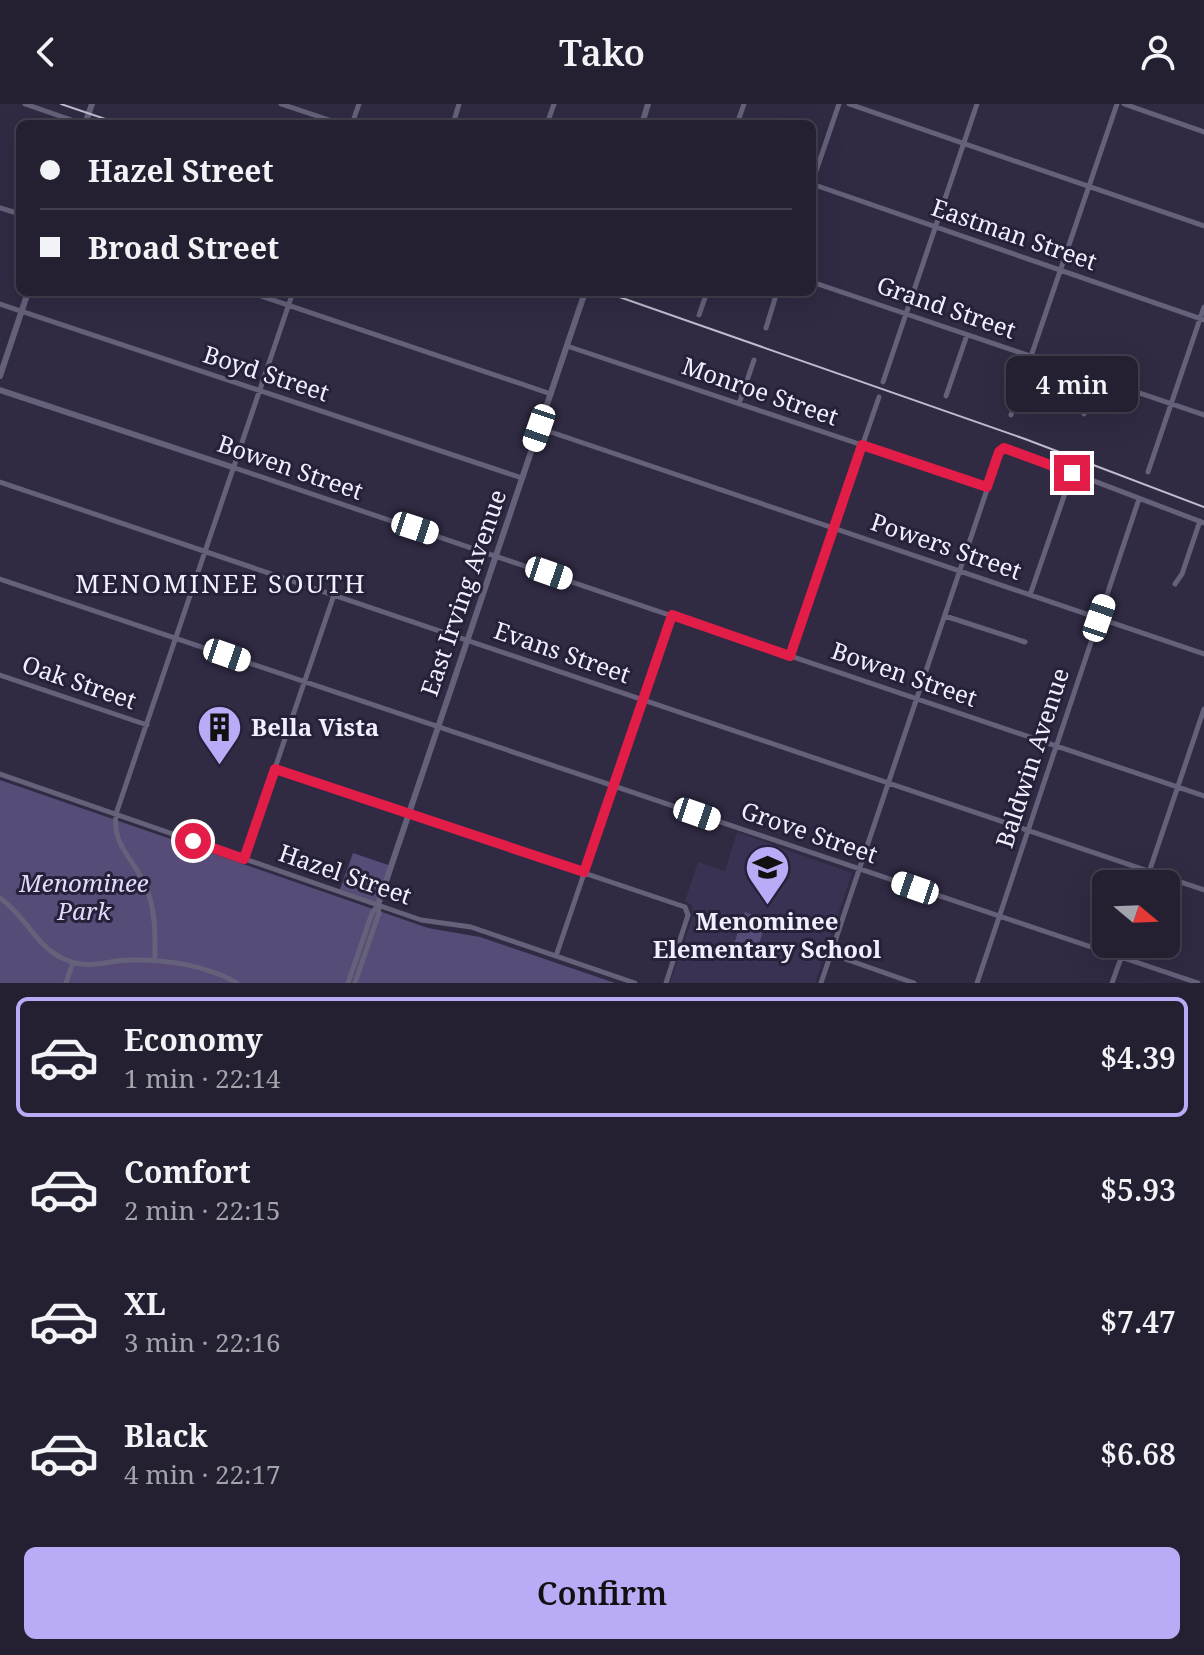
<!DOCTYPE html>
<meta charset="utf-8">
<style>
:root{--surface:#242032;--page:#302d3e;--text:#f1f3f6;--muted:#a3a3ac;--line:#413e4d;--accent:#bbaaf6}
body{margin:0;font-family:"Noto Serif",serif;background:var(--page);color:var(--text);height:100vh;display:flex;flex-direction:column;font-size:30px;white-space:nowrap}
*{box-sizing:border-box;margin:0}
p{font-size:26px;color:var(--muted)}
.icon{flex:none;width:44px;height:44px;fill:none;stroke:currentColor;stroke-width:2;stroke-linecap:round;stroke-linejoin:round}
.map{position:relative;height:879px;overflow:hidden}
.panel{display:flex;flex-direction:column;background:var(--surface);flex:1}
.panel>*{flex:none}
.guide{position:absolute;left:16px;top:16px;width:800px;height:176px;border-radius:12px;box-shadow:0 8px 32px #0002,0 0 0 2px var(--line);display:grid;align-content:center;height:176px;padding:0 24px;background:var(--surface)}
.needle{width:52px;rotate:109deg}
.tools{position:absolute;left:1092px;top:766px;display:grid;gap:16px}
.tools a{display:grid;place-items:center;width:88px;height:88px;border-radius:12px;background:var(--surface);box-shadow:0 8px 32px #0002,0 0 0 2px var(--line);font-size:40px}
.end{position:absolute;width:36px;height:36px;margin:-18px;border:10px solid #e11d48;background:#fff;box-shadow:0 0 0 4px #fff}
.from{border-radius:50%}
.bubble{position:absolute;height:56px;border-radius:12px;background:var(--surface);box-shadow:0 8px 32px #0002,0 0 0 2px var(--line);font-size:26px;font-weight:600;line-height:56px;text-align:center}
.car{position:absolute;width:24px;height:48px;margin:-24px -12px;border-radius:10px;box-shadow:0 0 6px 2px #0007;background:linear-gradient(#fff 24%,#345 0 40%,#fff 0 76%,#345 0 86%,#fff 0)}
.guide b{display:flex;align-items:center;gap:28px;height:76px;font-size:30px}
.guide b+b{border-top:2px solid var(--line)}
.guide i{width:20px;height:20px;background:var(--text)}
ul{padding:14px 0 0;list-style:none}
li{display:flex;align-items:center;gap:24px;height:120px;margin:0 16px 12px;padding:0 8px;border:4px solid transparent;border-radius:12px}
li div{flex:1}
li b{display:block;font-size:30px}
li em{font-style:normal;font-weight:600}
li.current{border-color:var(--accent)}
li>.icon{width:72px;height:72px;stroke-width:1.5}
.primary-button{display:flex;gap:16px;margin-top:auto;padding:16px 24px}
.primary-button a{flex:1;height:92px;border-radius:12px;background:var(--accent);color:#111;font-size:32px;font-weight:600;line-height:92px;text-align:center}
header{display:flex;justify-content:space-between;align-items:center;height:104px;padding:0 24px;background:var(--surface);font-size:36px;font-weight:600}
.map>svg:first-child{display:block}
.built{fill:#3a3253}
.green{fill:#564c77}
.lines{fill:none;stroke-linecap:round;stroke-linejoin:round}
.minor{stroke:#66617a;stroke-width:5}
.tertiary{stroke:#66617a;stroke-width:6}
.rail{stroke:#bfbccc;stroke-width:2}
.route{stroke:#e11d48;stroke-width:10}
.labels{text-anchor:middle;stroke-width:6;stroke-linejoin:round;paint-order:stroke}
.street-label{font-size:24px;fill:#f1effd;stroke:#262039}
.poi-label{font-size:24px;font-weight:bold;fill:#f1effd;stroke:#262039;text-anchor:start}
.park-label{font-size:24px;font-style:italic;fill:#e0dafc;stroke:#262039}
.neighbourhood-label{font-size:26px;letter-spacing:2px;fill:#f1effd;stroke:#262039}
</style>
<header><svg class="icon" aria-label="back" viewBox="0 0 24 24"><path d="M15 5l-7 7 7 7"/></svg>Tako<svg class="icon" aria-label="person" viewBox="0 0 24 24"><circle cx="12" cy="8" r="4"/><path d="M4 21q1-7 8-7t8 7"/></svg></header>
<div class="map">
<svg width="1204" height="879" viewBox="0 0 1204 879">
<rect width="100%" height="100%" fill="#302a43"/>
<path class="built" d="M737,728L852,769L815,879H670L693,812L692,801L685,797L698,758L725,767Z"/>
<path class="green" d="M0,676L428,824L480,833L615,879H0Z
M353,749L391,762L378,801L339,788Z
M745,808L767,816L754,854L732,846Z"/>
<g class="lines">
<path class="minor" d="M25,0L83,20
M281,0L341,20
M849,0L1204,122
M1124,0L1204,28
M352,20L359,0
M453,20L459,0
M547,20L554,0
M737,20L744,0
M812,79L839,0
M812,80L1204,216
M0,104L20,110
M812,178L1204,311
M249,188L551,290
M637,191L638,188
M0,200L522,374
M699,211L707,188
M766,224L777,188
M567,242L987,383
M883,278L977,0
M946,292L967,231
M739,300L754,256
M1084,310L1096,275
M1011,311L1117,0
M539,324L1204,550
M235,364L1204,692
M1148,368L1204,203
M0,378L1204,786
M0,475L1198,879
M1175,480L1182,470L1200,417
M1030,491L1072,369
M945,512L1025,538
M790,552L879,293
M0,571L147,621
M275,665L685,803L688,811L666,879
M0,670L421,816L471,823L635,879
M244,755L334,491
M1145,780L1204,605
M0,794C24,810 36,842 62,854C89,867 103,857 129,856C164,855 206,861 237,879
M831,850L914,879
M556,852L672,511
M155,857C155,832 156,806 146,783C135,756 112,743 116,710L293,188
M66,879L73,858
M348,879L372,809L378,801
M355,879L379,809L378,801
M821,879L1000,347L1010,345L1204,419
M977,879L1139,395
M1112,879L1126,840"/>
<path class="tertiary" d="M85,20L92,0
M642,20L648,0
M0,272L28,188
M0,286L235,364
M378,801L585,188"/>
<path class="rail" d="M61,0L120,20
M605,188L1025,335L1204,403"/>
</g>
<g class="lines">
<path class="route" d="M193,737L244,755L275,665L584,768L672,511L790,552L862,341L987,383L999,348L1004,344L1072,369"/>
</g>
<defs>
<symbol id="building-pin" viewBox="-11 -11 22 30"><path d="M0 17L-7.5 6A9.5 9.5 0 1 1 7.5 6Z" fill="#bbaaf6" stroke="#262039"/><path d="M-4-6H4V6H1V3H-1V6H-4ZM-2.5-4.3h1.7v1.8h-1.7ZM.8-4.3h1.7v1.8H.8ZM-2.5-1h1.7V.8h-1.7ZM.8-1h1.7V.8H.8Z" fill="#111"/></symbol>
<symbol id="school-pin" viewBox="-11 -11 22 30"><path d="M0 17L-7.5 6A9.5 9.5 0 1 1 7.5 6Z" fill="#bbaaf6" stroke="#262039"/><path d="M0-5L7-2L0 1L-7-2ZM-4 1L0 2.5L4 1V4Q0 6-4 4Z" fill="#111"/></symbol>
</defs>
<g fill-rule="evenodd">
<use href="#building-pin" x="194" y="598" width="51" height="69"/>
<use href="#school-pin" x="742" y="738" width="51" height="69"/>
</g>
<g class="labels">
<g class="street-label">
<text transform="translate(1014 131) rotate(19)" y="8">Eastman Street</text>
<text transform="translate(946 204) rotate(19)" y="8">Grand Street</text>
<text transform="translate(266 270) rotate(18)" y="8">Boyd Street</text>
<text transform="translate(760 288) rotate(19)" y="8">Monroe Street</text>
<text transform="translate(290 364) rotate(19)" y="8">Bowen Street</text>
<text transform="translate(946 443) rotate(19)" y="8">Powers Street</text>
<text transform="translate(464 489) rotate(-71)" y="8">East Irving Avenue</text>
<text transform="translate(562 549) rotate(19)" y="8">Evans Street</text>
<text transform="translate(904 571) rotate(19)" y="8">Bowen Street</text>
<text transform="translate(79 579) rotate(19)" y="8">Oak Street</text>
<text transform="translate(1033 654) rotate(-72)" y="8">Baldwin Avenue</text>
<text transform="translate(809 729) rotate(19)" y="8">Grove Street</text>
<text transform="translate(345 771) rotate(19)" y="8">Hazel Street</text>
</g>
<g class="poi-label">
<text x="251" y="632">Bella Vista</text>
<text x="767" y="826" text-anchor="middle">Menominee<tspan x="767" dy="28">Elementary School</tspan></text>
</g>
<g class="park-label">
<text x="84" y="788">Menominee<tspan x="84" dy="28">Park</tspan></text>
</g>
<g class="neighbourhood-label">
<text x="221" y="489">MENOMINEE SOUTH</text>
</g>
</g>
</svg>
<div class="tools">
<a><svg class="needle" viewBox="-14 -14 28 28"><path d="M0-13l5 13h-10z" fill="#e53935"/><path d="M0 13l5-13h-10z" fill="#a3a3ac"/></svg></a>
</div>
<i class="end from" style="left:193px;top:737px"></i>
<i class="end" style="left:1072px;top:369px"></i>
<div class="bubble" style="left:1006px;top:252px;width:132px">4 min</div>
<i class="car" style="left:539px;top:324px;rotate:199deg"></i>
<i class="car" style="left:415px;top:424px;rotate:108deg"></i>
<i class="car" style="left:549px;top:469px;rotate:109deg"></i>
<i class="car" style="left:1099px;top:514px;rotate:19deg"></i>
<i class="car" style="left:227px;top:551px;rotate:109deg"></i>
<i class="car" style="left:697px;top:710px;rotate:109deg"></i>
<i class="car" style="left:915px;top:784px;rotate:289deg"></i>
<div class="guide">
<b><i class="from"></i>Hazel Street</b>
<b><i></i>Broad Street</b>
</div>
</div>
<section class="panel">
<ul>
<li class="current"><svg class="icon" aria-label="car" viewBox="0 0 24 24"><path d="M5 17H2v-5l4-1 3-4h7l3 4 3 1v5h-3M9 17h6M6 11h13"/><circle cx="7" cy="17" r="2"/><circle cx="17" cy="17" r="2"/></svg><div><b>Economy</b><p>1 min · 22:14</p></div><em>$4.39</em></li>
<li><svg class="icon" aria-label="car" viewBox="0 0 24 24"><path d="M5 17H2v-5l4-1 3-4h7l3 4 3 1v5h-3M9 17h6M6 11h13"/><circle cx="7" cy="17" r="2"/><circle cx="17" cy="17" r="2"/></svg><div><b>Comfort</b><p>2 min · 22:15</p></div><em>$5.93</em></li>
<li><svg class="icon" aria-label="car" viewBox="0 0 24 24"><path d="M5 17H2v-5l4-1 3-4h7l3 4 3 1v5h-3M9 17h6M6 11h13"/><circle cx="7" cy="17" r="2"/><circle cx="17" cy="17" r="2"/></svg><div><b>XL</b><p>3 min · 22:16</p></div><em>$7.47</em></li>
<li><svg class="icon" aria-label="car" viewBox="0 0 24 24"><path d="M5 17H2v-5l4-1 3-4h7l3 4 3 1v5h-3M9 17h6M6 11h13"/><circle cx="7" cy="17" r="2"/><circle cx="17" cy="17" r="2"/></svg><div><b>Black</b><p>4 min · 22:17</p></div><em>$6.68</em></li>
</ul>
<div class="primary-button"><a>Confirm</a></div>
</section>
